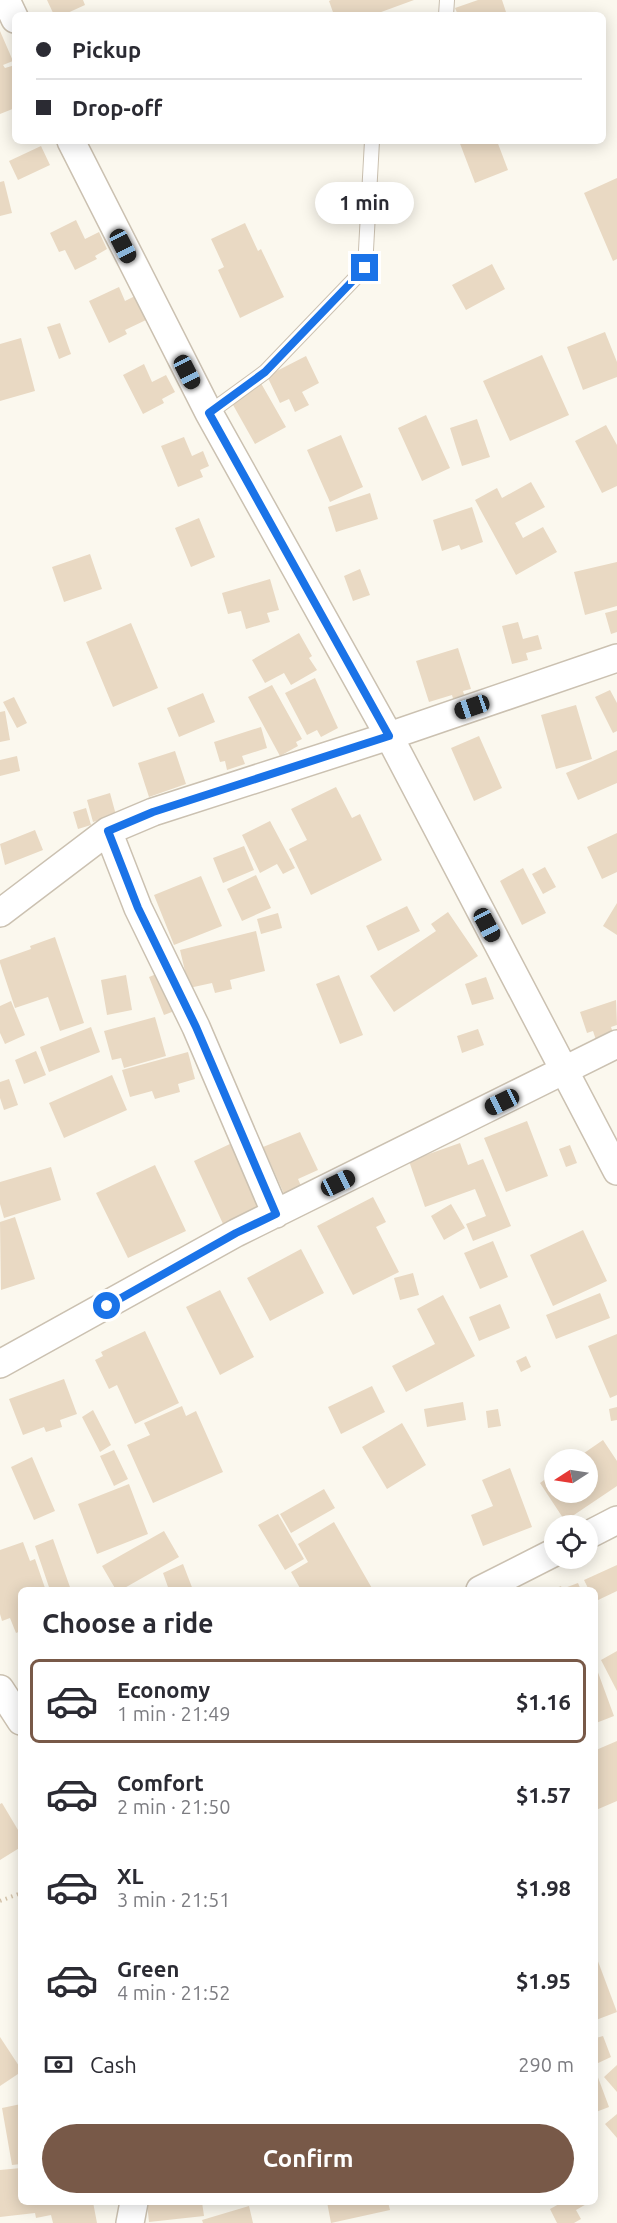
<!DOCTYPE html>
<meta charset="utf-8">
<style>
:root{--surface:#fff;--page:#f2f2f3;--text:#2b2b33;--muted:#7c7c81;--line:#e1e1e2;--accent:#785948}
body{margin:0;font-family:Ubuntu,sans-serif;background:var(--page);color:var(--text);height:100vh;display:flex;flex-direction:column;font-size:22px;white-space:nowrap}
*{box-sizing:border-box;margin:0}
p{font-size:20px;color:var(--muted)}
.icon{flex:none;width:33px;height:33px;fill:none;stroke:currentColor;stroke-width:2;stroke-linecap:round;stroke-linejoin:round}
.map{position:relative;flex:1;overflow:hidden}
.sheet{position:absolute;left:18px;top:1587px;width:580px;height:618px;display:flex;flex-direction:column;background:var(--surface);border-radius:9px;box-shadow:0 3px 15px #0003}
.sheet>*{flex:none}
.hud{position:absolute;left:12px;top:12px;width:594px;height:132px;border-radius:9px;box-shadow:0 3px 15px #0003;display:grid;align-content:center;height:132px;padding:0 24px;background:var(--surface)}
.needle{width:39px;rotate:258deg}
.fabs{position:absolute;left:544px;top:1449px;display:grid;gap:12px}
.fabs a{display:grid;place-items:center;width:54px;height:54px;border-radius:50%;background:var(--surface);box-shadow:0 3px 15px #0003;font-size:30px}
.end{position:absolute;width:27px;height:27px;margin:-14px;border:8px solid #1a73e8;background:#fff;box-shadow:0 0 0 3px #fff}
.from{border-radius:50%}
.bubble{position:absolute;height:42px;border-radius:21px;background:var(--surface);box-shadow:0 3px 15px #0003;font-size:20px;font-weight:700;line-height:42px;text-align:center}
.car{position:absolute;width:18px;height:36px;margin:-18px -9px;border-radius:8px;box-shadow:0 0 4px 2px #0007;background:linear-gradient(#222 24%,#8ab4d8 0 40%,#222 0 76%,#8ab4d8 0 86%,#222 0)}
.hud b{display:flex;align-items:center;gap:21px;height:57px;font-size:22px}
.hud b+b{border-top:2px solid var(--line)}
.hud i{width:15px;height:15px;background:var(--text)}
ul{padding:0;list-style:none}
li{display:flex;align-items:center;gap:18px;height:84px;margin:0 12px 9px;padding:0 12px;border:3px solid transparent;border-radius:9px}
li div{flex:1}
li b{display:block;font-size:22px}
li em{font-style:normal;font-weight:700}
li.on{border-color:var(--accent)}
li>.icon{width:54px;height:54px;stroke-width:1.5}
h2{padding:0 24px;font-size:27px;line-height:72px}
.pay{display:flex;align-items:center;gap:15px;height:66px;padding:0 24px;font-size:22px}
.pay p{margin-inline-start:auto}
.primary-button{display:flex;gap:12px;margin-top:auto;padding:12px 24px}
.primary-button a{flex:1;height:69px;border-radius:36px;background:var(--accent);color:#fff;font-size:24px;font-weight:700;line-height:69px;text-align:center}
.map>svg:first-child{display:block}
.building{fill:#e9d9c3}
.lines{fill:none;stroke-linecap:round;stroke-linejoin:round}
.service-casing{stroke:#cbc1b1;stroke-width:16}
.minor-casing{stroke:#cbc1b1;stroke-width:30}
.path{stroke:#d3c2aa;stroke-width:4;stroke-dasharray:1.5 4.5;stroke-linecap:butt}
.service{stroke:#fff;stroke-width:14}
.minor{stroke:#fff;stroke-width:27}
.route{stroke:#1a73e8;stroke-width:8}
</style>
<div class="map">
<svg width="617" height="2223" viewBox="0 0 617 2223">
<rect width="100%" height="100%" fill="#fbf8ee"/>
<path class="building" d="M47,0H83L85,5L63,15H54Z
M331,0H414L373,15H334L329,1Z
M478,0H502L507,15H458L455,8Z
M0,31L13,61L3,65L5,68L15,65V108L0,114Z
M459,141H497L508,170L475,183Z
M41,146L50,165L18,180L9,161Z
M617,178V259L613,261L584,193Z
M4,181L12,213L0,216V182Z
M76,220L85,239L99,232L107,249L95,256L97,259L75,270L65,250L59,252L50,233Z
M245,223L258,251L261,249L284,297L240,318L218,270L224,267L211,239Z
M492,264L505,289L466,310L452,285Z
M119,287L125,301L135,296L146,320L125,330L127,334L109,343L89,301Z
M60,323L71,354L59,359L47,327Z
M605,332L617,362V377L583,390L567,347Z
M21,338L35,391L0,401V344Z
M542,355L569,415L510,441L483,381Z
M306,356L319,383L302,392L309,405L295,412L289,399L280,403L267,376Z
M144,364L152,382L166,375L175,392L162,399L164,403L143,414L123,375Z
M258,378L286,427L255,444L228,396Z
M426,415L450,468L422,481L398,428Z
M477,419L490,457L462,466L450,428Z
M606,425L617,445V486L602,493L575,441Z
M341,435L363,487L330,502L307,450Z
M184,437L192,456L203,451L209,466L200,470L203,477L178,487L161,446Z
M531,482L545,507L515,523L523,538L543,527L557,552L516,575L475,500L497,488L502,498Z
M370,493L378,519L336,532L328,507Z
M472,507L483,542L461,550L459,545L442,551L433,520Z
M199,518L215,557L191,567L175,528Z
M90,554L102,589L64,602L52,567Z
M617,562V606L585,615L574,572Z
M360,569L370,595L353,601L344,576Z
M270,579L279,610L267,613L270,622L246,629L241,611L228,614L222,593Z
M617,610V632L611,634L605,613Z
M518,622L523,639L538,635L542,649L526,653L528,660L512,664L502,626Z
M131,623L158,688L113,707L86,642Z
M299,633L312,656L309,658L317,670L291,685L284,673L265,683L252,660Z
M458,648L471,689L463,691L465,698L454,702L452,695L429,702L416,661Z
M315,678L338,728L321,737L317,730L307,735L285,693Z
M272,685L302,739L296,742L298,746L280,756L248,697Z
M610,690L617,703V731L613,733L595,697Z
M203,693L215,722L179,737L167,708Z
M14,697L27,723L17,728L3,702Z
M576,705L592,759L556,769L541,715Z
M5,711L10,740L0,742V712Z
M261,727L267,748L242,756L245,764L227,770L225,761L220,762L214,742Z
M479,736L502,788L474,801L451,748Z
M617,750V783L578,800L566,773Z
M175,751L186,784L149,797L138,763Z
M17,756L20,771L0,776V760Z
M336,787L352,818L360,814L382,860L311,895L289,849L307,840L291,809Z
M110,793L116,815L93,822L87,800Z
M86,808L91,825L78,829L73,812Z
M270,821L295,868L283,874L277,864L260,873L242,835Z
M35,830L43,850L5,865L0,844Z
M617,833V872L602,879L587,847Z
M244,846L254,870L223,883L213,858Z
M545,867L556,887L543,894L532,874Z
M523,868L546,913L522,925L500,881Z
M256,875L271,908L242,921L227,889Z
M201,876L222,926L174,945L154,895Z
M617,903V935L603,926Z
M407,906L420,931L378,951L366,926Z
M448,912L478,956L394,1012L370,976L436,931L431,924Z
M278,913L282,928L261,934L257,919Z
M256,931L265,971L230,980L232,989L215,993L212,983L189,988L180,950Z
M55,937L84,1023L60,1031L48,997L15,1008L0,963V960L31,949L30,946Z
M171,968L185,1007L164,1015L149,977Z
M126,975L132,1010L107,1015L101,980Z
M339,975L363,1035L340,1044L316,984Z
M486,977L494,999L472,1005L465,984Z
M616,1000L617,1025L611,1027L616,1041L598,1046L593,1031L587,1033L580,1012Z
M11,1001L25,1035L5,1044L0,1033V1006Z
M155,1017L166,1056L124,1068L121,1058L112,1060L104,1031Z
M91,1027L100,1052L49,1072L40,1047Z
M478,1029L484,1045L462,1053L457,1036Z
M36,1051L46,1075L24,1084L15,1060Z
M188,1052L195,1079L178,1084L180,1092L155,1099L152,1091L130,1097L122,1070Z
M112,1075L127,1110L64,1138L49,1103Z
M9,1079L18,1105L4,1110L0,1098V1082Z
M527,1121L548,1176L506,1192L484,1138Z
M300,1132L318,1170L298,1179L302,1188L285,1196L263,1147Z
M232,1143L262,1207L224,1226L194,1161Z
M460,1143L468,1165L483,1159L511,1226L473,1241L466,1224L486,1216L475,1189L425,1207L409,1161Z
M570,1145L577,1163L566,1167L559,1149Z
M155,1165L186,1231L128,1258L96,1193Z
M51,1167L61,1200L4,1218L0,1204V1182Z
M373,1197L386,1222L376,1227L399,1272L353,1295L317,1226Z
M451,1204L465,1228L444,1240L431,1216Z
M15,1217L35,1279L1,1290L0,1222Z
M583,1230L607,1281L553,1306L530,1255Z
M493,1241L508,1277L480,1289L464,1253Z
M301,1249L324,1293L270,1321L247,1278Z
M413,1273L419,1295L400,1300L394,1278Z
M220,1290L254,1357L220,1375L186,1307Z
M600,1293L610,1318L556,1339L546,1315Z
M443,1295L475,1356L406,1392L392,1366L435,1344L417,1309Z
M500,1304L510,1328L479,1341L469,1317Z
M145,1331L179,1403L135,1424L117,1385L109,1389L95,1360L103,1356L101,1352Z
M617,1334V1395L610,1398L588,1346Z
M526,1356L531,1367L521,1372L516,1361Z
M64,1379L77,1414L60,1420L62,1427L46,1432L44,1427L23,1435L9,1399Z
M372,1386L385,1412L341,1434L328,1407Z
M463,1402L466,1420L427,1427L424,1409Z
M182,1406L186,1416L196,1411L223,1472L153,1503L127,1445L150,1435L144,1423Z
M617,1407V1420L611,1421L609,1409Z
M498,1409L501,1426L488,1428L486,1411Z
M93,1410L111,1445L100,1452L82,1417Z
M402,1423L426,1465L387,1489L362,1447Z
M603,1440L617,1461V1486L565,1521L540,1483L555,1472V1492H588V1460H574Z
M114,1450L128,1479L114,1486L100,1456Z
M32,1457L55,1511L34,1520L11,1467Z
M510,1468L532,1527L483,1546L471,1515L493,1506L482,1480Z
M129,1484L148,1534L97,1554L78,1504Z
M324,1489L335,1508L291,1533L280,1514Z
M278,1514L304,1559L285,1570L258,1525Z
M334,1522L373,1590H301L291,1572L308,1562L298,1544Z
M164,1531L179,1557L121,1590H116L102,1566Z
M53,1539L71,1590H50L35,1546Z
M23,1542L30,1561L35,1559L45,1588L40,1590H21V1631L16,1633L10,1618L2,1621L0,1614V1550Z
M183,1564L193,1590H169L163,1573Z
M617,1565V1591L596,1601V1590H589L584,1580Z
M578,1583L581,1590H551L561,1586L562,1589Z
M617,1651V1691L601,1660Z
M596,1667L614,1716L596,1723Z
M617,1741V1801L596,1810V1750Z
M2,1803L21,1835V1847L0,1860V1804Z
M596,1956L617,2012L596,2020Z
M603,2036L611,2057L596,2064V2038Z
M0,2037L21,2069V2072L0,2086Z
M617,2065V2092L604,2077Z
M596,2072L609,2107L596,2112Z
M21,2104V2164L12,2165L2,2108Z
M617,2114V2138L605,2124Z
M21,2168V2202H93L97,2223H53L51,2215L36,2218L35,2213L0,2217V2170Z
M155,2202H202L204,2216L149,2222L147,2203Z
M327,2202H388L390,2210L331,2223Z
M558,2202H590L576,2210L581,2219L574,2223H557L550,2209L559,2204Z
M249,2206L253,2223H203L202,2220Z"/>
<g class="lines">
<defs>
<path id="service" d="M446,15L447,0
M209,413L265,372L365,268L372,141"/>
<path id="minor" d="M6,0L15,19
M71,141L209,413L389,736L617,1171
M108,831L138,908L196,1027L276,1214
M0,913L108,831L153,812L389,736L617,658
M0,1364L236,1233L617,1044
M588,1535L617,1520
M480,1590L555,1552
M0,1689L21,1721
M130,2223L134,2202"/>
</defs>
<use href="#service" class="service-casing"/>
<use href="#minor" class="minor-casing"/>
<path class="path" d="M0,1901L21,1893"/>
<use href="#service" class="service"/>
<use href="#minor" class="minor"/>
</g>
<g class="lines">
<path class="route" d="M107,1306L236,1233L276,1214L196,1027L138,908L108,831L153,812L389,736L209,413L265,372L365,268"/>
</g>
</svg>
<div class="fabs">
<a><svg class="needle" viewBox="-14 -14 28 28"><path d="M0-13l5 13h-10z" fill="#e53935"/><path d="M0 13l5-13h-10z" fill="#7c7c81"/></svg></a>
<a><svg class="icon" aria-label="locate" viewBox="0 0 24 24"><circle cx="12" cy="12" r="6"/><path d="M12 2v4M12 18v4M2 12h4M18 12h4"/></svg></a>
</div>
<i class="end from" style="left:107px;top:1306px"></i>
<i class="end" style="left:365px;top:268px"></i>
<div class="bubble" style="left:315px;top:182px;width:99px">1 min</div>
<i class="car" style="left:123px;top:246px;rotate:153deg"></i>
<i class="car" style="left:187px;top:372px;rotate:153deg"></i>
<i class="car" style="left:472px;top:707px;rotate:251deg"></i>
<i class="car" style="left:487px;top:925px;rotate:152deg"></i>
<i class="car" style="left:502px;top:1102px;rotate:244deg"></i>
<i class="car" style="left:338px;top:1183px;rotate:64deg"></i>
<div class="hud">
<b><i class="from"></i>Pickup</b>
<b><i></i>Drop-off</b>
</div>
<section class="sheet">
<h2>Choose a ride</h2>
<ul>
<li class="on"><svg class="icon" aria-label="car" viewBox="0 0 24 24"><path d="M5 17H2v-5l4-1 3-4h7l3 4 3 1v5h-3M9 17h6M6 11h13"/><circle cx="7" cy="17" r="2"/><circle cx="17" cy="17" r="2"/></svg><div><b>Economy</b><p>1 min · 21:49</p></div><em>$1.16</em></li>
<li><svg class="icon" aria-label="car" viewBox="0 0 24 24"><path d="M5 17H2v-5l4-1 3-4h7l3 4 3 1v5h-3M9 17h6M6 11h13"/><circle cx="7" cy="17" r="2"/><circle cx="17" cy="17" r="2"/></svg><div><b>Comfort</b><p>2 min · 21:50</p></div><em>$1.57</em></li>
<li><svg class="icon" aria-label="car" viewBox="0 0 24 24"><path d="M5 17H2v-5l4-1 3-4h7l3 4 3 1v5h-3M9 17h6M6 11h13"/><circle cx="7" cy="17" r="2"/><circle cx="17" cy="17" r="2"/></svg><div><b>XL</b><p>3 min · 21:51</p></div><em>$1.98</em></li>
<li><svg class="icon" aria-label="car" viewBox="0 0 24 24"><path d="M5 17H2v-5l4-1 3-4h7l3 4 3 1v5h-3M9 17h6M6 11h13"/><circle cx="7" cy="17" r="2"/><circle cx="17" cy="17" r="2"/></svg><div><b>Green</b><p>4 min · 21:52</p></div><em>$1.95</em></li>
</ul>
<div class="pay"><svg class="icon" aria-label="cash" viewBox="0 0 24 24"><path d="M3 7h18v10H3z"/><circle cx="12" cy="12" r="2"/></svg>Cash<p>290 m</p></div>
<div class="primary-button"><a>Confirm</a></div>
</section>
</div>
